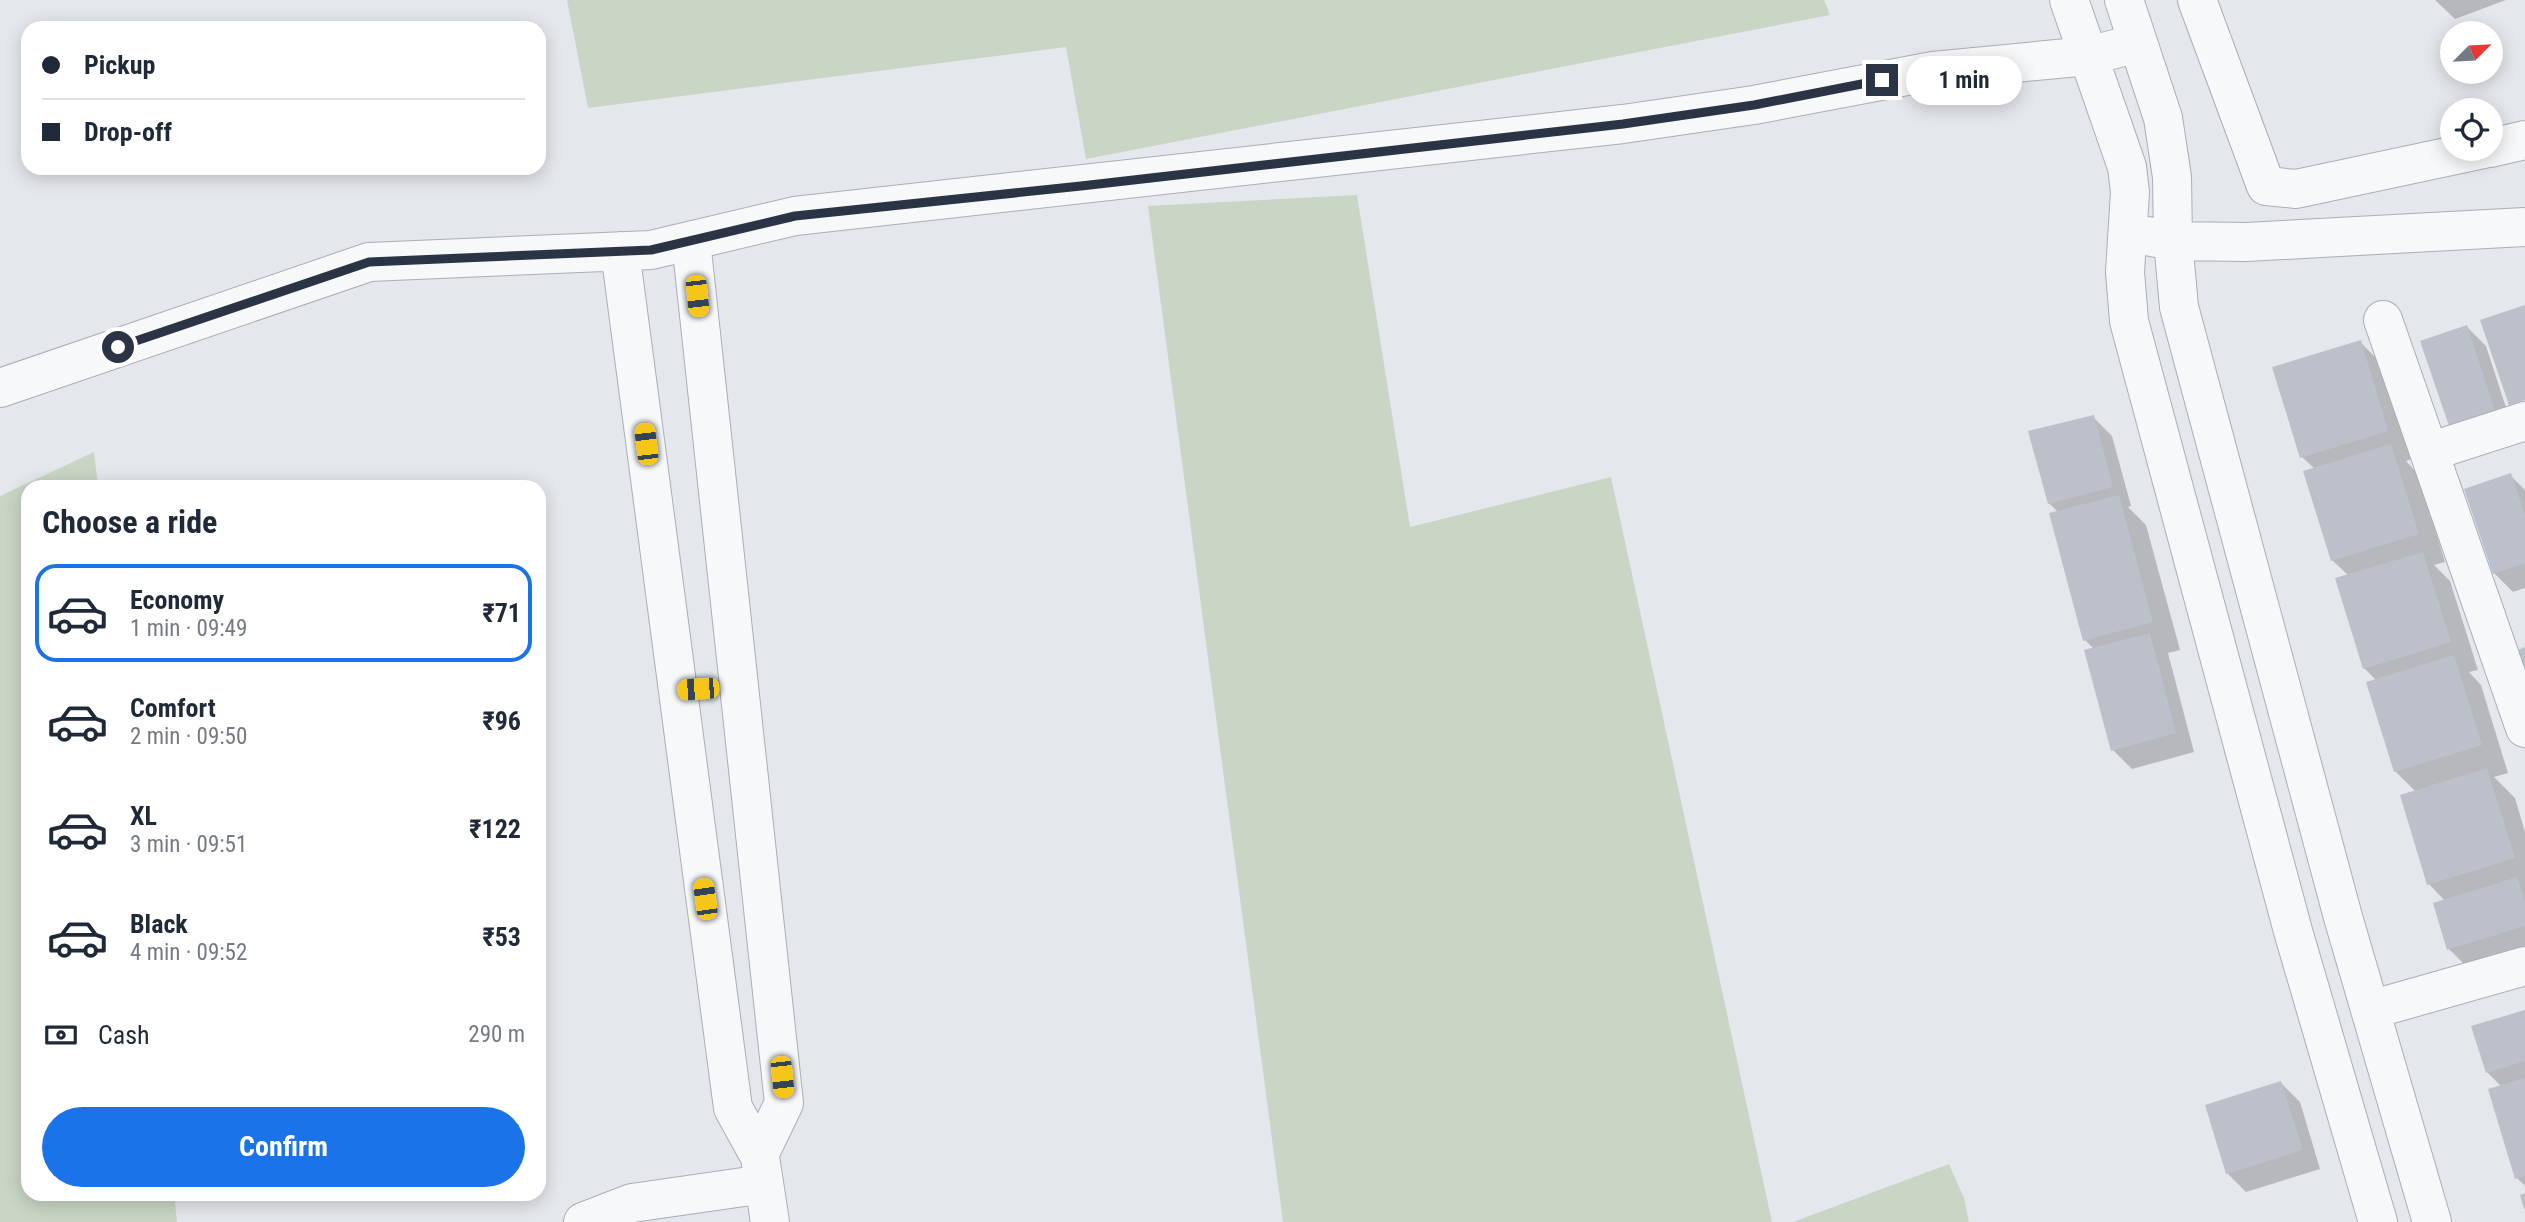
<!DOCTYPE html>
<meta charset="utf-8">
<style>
:root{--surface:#fff;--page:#f6f6f7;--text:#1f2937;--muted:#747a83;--line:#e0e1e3;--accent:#1a73e8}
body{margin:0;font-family:"Roboto Condensed",sans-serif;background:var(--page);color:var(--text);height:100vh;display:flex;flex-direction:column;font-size:26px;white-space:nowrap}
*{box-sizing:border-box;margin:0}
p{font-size:23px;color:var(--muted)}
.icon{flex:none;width:38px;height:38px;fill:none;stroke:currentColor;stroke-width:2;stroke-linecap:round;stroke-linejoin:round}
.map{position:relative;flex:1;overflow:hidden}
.panel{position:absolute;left:21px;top:480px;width:525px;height:721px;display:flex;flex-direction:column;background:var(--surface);border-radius:21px;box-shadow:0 4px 18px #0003}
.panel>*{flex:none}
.guide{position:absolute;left:21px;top:21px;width:525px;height:154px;border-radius:21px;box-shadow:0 4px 18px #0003;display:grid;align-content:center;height:154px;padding:0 21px;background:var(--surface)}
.needle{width:46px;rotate:66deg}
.buttons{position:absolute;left:2440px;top:21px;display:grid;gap:14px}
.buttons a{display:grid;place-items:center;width:63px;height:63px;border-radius:50%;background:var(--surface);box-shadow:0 4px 18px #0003;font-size:35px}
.end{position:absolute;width:32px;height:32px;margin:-16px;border:9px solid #2b3445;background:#fff;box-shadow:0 0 0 4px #fff}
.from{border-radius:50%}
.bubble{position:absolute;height:49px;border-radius:24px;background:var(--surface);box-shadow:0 4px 18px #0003;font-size:23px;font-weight:700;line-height:49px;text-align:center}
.car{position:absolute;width:21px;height:42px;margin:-21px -10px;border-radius:9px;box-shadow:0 0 5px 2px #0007;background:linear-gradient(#f5c518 24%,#345 0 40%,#f5c518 0 76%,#345 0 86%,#f5c518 0)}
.guide b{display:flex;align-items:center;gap:24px;height:66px;font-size:26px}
.guide b+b{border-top:2px solid var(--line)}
.guide i{width:18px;height:18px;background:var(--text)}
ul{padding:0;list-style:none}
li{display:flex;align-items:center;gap:21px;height:98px;margin:0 14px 10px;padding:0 7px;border:4px solid transparent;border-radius:21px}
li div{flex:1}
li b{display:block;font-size:26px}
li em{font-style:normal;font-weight:700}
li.selected{border-color:var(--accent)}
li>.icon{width:63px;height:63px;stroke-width:1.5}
h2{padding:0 21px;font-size:32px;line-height:84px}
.pay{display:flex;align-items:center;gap:18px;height:77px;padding:0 21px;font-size:26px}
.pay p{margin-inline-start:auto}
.button{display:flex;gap:14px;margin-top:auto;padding:14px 21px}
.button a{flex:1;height:80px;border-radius:42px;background:var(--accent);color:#fff;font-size:28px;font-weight:700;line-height:80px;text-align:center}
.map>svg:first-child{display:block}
.green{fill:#c9d6c5}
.shadow{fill:#0003}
.building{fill:#bbc0ca}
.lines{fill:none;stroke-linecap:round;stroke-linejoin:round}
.minor-casing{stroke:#a9aeb7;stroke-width:40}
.minor{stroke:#f7f8fa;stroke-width:38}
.route{stroke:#2b3445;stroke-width:9}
</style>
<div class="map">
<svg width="2525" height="1222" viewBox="0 0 2525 1222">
<rect width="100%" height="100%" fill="#e4e7ec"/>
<path class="green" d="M567,0H1824L1830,15L1086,159L1066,47L588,108Z
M1357,195L1410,527L1611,477L1772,1222H1283L1148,206Z
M94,452L98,486H28V1194H174L177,1222H0V496Z
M1949,1164L1964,1198L1969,1222H1793Z"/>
<path class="shadow" d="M2435,0H2506L2455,19Z
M2467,327L2486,346L2513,429L2470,444Z
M2360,342L2388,370L2415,458L2406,461L2418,474L2445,562L2434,565L2450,581L2478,670L2469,672L2481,685L2508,773L2494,777L2515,798L2525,832V950L2468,968L2449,949L2445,901L2429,884L2416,792L2395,771L2377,681L2364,668L2349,576L2332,560L2315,469L2302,457Z
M2093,417L2112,436L2131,506L2128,507L2146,525L2180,650L2168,653L2194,752L2132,769L2113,750L2094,649L2085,640L2059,513L2049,503Z
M2510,475L2525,490V588L2513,592L2494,573Z
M2525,1011V1186L2517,1178L2502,1087L2487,1072Z
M2281,1083L2300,1102L2320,1169L2246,1192L2227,1173Z"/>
<path class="building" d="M2525,305V400L2509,405L2480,320Z
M2467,325L2495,411L2449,426L2420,341Z
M2361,340L2388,431L2300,458L2272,367Z
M2094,415L2113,487L2048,504L2028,431Z
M2391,444L2419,534L2331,561L2303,471Z
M2511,473L2525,515V563L2493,574L2464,489Z
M2119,495L2153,622L2083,641L2049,513Z
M2423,552L2451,642L2363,669L2335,578Z
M2150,633L2176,733L2111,751L2084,650Z
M2525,647V678L2515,651Z
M2454,655L2482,745L2394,772L2366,682Z
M2487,768L2515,858L2427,885L2400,795Z
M2517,877L2525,901V926L2447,950L2433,903Z
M2525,1010V1061L2486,1073L2471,1026Z
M2525,1078V1176L2515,1179L2488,1089Z
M2281,1081L2303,1150L2226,1174L2205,1105Z
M2525,1193V1209H2524L2520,1195Z"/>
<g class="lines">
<defs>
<path id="minor" d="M2069,0L2127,167L2130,192L2125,272L2129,321L2293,931L2378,1222
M2124,0L2163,118L2172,177L2173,241L2179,307L2343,917L2432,1222
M2197,0L2266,186L2296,189L2484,149
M2490,148L2525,140
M2147,236L2173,241L2246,242L2525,227
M620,251L733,1108L759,1155L784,1103L691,241
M2383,320L2525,728
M0,388L369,262L651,250L795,216L1623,124L1754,105L1933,71L2088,56L2138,43
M2429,452L2525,421
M2370,1010L2525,966
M760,1157L770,1222
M583,1222L632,1203L764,1184"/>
</defs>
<use href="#minor" class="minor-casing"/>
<use href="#minor" class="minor"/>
</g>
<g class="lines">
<path class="route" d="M118,347L369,262L651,250L795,216L1081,186L1623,124L1754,105L1882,80"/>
</g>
</svg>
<div class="buttons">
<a><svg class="needle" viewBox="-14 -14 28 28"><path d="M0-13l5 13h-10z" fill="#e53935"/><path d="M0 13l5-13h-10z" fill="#747a83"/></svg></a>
<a><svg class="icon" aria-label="locate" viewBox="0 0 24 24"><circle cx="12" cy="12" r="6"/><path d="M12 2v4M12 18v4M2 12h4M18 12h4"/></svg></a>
</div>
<i class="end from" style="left:118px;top:347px"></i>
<i class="end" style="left:1882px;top:80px"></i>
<div class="bubble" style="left:1906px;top:56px;width:116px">1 min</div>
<i class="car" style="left:697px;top:296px;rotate:174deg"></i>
<i class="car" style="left:646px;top:444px;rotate:353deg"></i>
<i class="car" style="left:698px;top:689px;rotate:266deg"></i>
<i class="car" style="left:705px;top:899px;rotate:352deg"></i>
<i class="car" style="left:782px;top:1077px;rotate:174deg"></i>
<div class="guide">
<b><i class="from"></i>Pickup</b>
<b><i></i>Drop-off</b>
</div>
<section class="panel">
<h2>Choose a ride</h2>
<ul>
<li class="selected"><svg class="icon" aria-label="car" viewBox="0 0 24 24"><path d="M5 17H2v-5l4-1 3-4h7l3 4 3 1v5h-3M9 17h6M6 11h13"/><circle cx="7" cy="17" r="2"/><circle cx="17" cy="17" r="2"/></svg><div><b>Economy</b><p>1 min · 09:49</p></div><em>₹71</em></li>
<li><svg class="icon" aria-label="car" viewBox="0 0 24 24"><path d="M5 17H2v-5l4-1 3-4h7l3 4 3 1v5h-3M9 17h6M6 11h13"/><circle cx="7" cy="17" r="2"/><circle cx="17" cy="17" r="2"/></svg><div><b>Comfort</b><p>2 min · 09:50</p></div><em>₹96</em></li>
<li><svg class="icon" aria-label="car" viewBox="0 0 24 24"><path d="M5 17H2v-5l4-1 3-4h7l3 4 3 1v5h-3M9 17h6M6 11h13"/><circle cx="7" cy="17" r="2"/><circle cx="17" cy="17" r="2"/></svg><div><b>XL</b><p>3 min · 09:51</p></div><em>₹122</em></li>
<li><svg class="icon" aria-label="car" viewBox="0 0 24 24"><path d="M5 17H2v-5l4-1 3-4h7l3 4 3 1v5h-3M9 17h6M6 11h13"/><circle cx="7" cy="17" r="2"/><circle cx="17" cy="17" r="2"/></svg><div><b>Black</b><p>4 min · 09:52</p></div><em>₹53</em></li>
</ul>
<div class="pay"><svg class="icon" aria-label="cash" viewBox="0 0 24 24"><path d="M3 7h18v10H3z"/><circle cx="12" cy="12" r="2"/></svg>Cash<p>290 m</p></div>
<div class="button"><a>Confirm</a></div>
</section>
</div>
